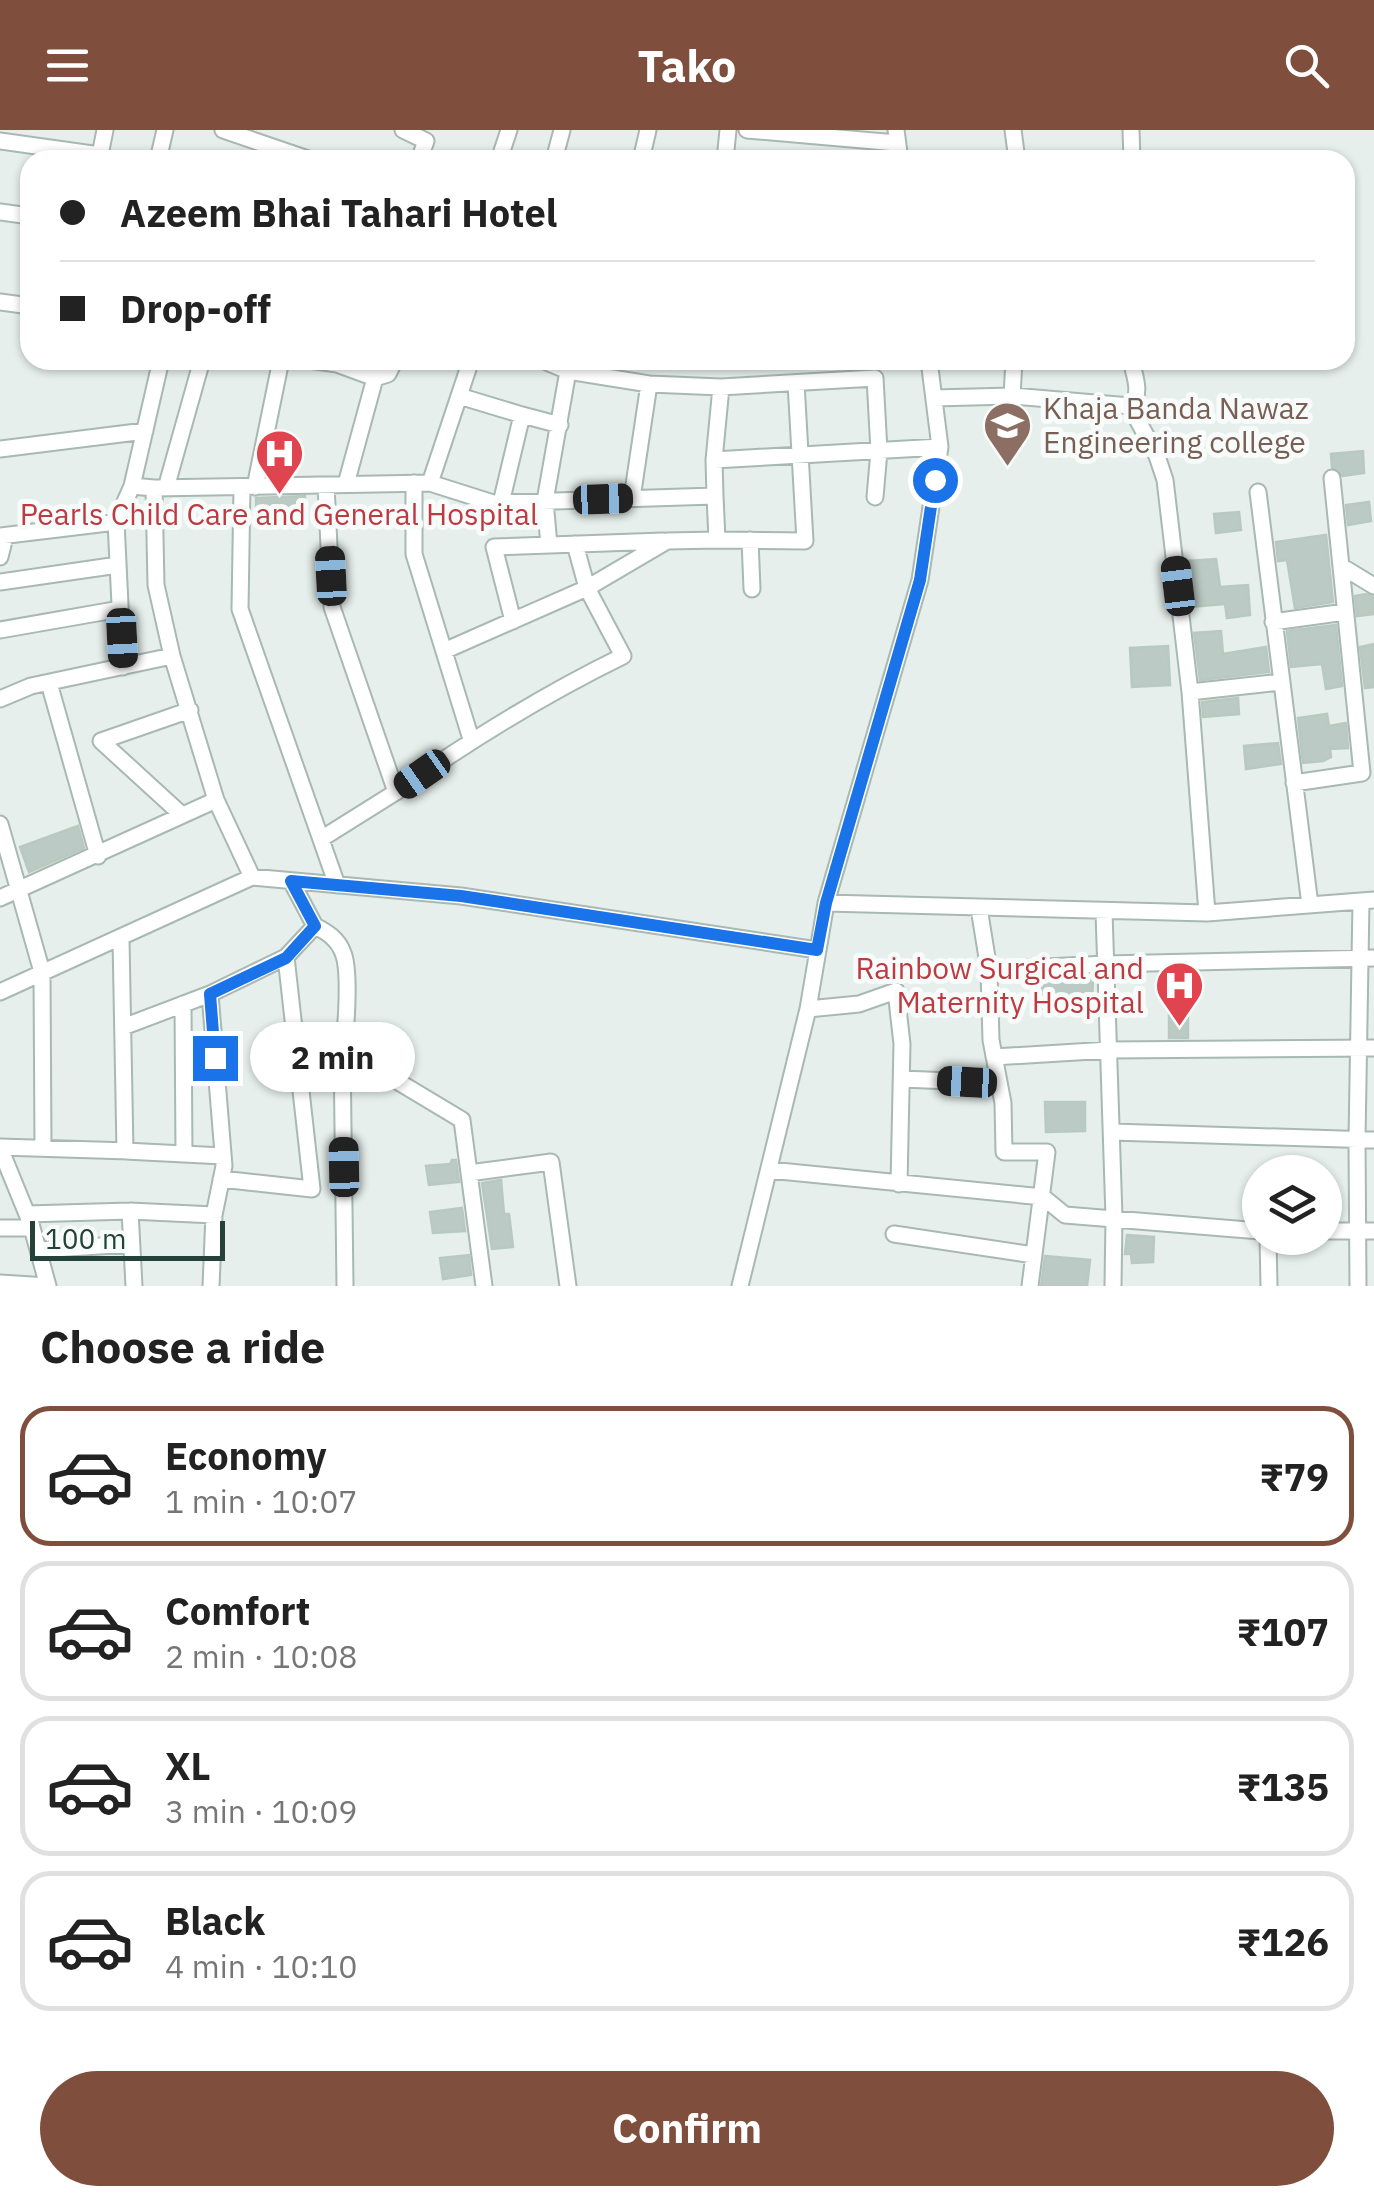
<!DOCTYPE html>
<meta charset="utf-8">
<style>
:root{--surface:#fff;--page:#f2f2f2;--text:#222;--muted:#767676;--line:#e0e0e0;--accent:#804e3d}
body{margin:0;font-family:"IBM Plex Sans",sans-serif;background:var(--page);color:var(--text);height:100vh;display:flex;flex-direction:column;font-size:38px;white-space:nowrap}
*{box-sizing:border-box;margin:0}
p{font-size:32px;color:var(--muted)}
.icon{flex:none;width:55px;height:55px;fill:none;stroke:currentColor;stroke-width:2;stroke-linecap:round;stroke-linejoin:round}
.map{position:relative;height:1156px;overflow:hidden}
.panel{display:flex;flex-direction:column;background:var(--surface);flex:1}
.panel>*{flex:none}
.top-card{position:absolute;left:20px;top:20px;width:1335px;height:220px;border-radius:30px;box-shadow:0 2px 8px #0004;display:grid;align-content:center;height:220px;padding:0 40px;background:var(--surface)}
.controls{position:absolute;left:1242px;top:1025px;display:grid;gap:20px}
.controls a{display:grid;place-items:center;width:100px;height:100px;border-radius:50%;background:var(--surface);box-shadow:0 2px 8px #0004;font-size:50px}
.scale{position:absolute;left:30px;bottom:25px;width:195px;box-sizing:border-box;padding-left:10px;border:5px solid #24423a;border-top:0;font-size:28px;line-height:35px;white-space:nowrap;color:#24423a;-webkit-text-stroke:8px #f7fbf9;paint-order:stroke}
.end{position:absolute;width:45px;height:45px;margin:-22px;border:12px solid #1a73e8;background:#fff;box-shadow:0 0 0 5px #fff}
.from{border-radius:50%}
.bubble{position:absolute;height:70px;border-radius:35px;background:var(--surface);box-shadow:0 2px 8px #0004;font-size:32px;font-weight:700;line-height:70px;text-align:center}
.car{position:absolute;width:30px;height:60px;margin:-30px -15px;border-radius:12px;box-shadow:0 0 8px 2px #0007;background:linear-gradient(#222 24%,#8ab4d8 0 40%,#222 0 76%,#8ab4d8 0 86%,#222 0)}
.top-card b{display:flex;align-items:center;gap:35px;height:95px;font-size:38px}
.top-card b+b{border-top:2px solid var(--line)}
.top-card i{width:25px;height:25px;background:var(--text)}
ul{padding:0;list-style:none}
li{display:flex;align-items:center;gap:30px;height:140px;margin:0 20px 15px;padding:0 20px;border:5px solid var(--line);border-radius:30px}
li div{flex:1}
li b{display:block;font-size:38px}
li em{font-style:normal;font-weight:700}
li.on{border-color:var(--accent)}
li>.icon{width:90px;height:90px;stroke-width:1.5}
h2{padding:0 40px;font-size:45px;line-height:120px}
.primary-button{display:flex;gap:20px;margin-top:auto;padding:20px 40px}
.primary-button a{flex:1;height:115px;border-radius:60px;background:var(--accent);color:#fff;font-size:40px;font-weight:700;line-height:115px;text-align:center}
header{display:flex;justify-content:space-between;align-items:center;height:130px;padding:0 40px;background:var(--accent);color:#fff;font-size:45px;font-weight:700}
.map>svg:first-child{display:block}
.building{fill:#bbcac4;stroke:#b8c9c2;stroke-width:2.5}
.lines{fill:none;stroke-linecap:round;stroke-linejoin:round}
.minor-casing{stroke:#a8b8b2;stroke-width:19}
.minor{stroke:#fff;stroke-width:15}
.route{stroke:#1a73e8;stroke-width:12}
.labels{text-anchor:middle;stroke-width:10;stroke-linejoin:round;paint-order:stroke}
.education-label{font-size:30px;fill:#785e54;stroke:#f7fbf9;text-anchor:start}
.health-label{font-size:30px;fill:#be3a42;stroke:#f7fbf9}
</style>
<header><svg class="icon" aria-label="menu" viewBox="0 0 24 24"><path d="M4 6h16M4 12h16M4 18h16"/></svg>Tako<svg class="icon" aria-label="search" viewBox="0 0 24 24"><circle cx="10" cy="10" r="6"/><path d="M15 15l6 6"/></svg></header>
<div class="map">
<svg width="1374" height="1156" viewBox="0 0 1374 1156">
<rect width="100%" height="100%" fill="#e6efeb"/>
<path class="building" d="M1363,321L1364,343L1343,346L1332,337L1331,324Z
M305,366V377H256V368Z
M1369,372L1371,391L1348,395L1346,375Z
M1239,382L1241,400L1216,403L1214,384Z
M1326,405L1333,472L1295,478L1287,430L1278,431L1276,412Z
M1216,429L1220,457L1248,455L1250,485L1227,488L1225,474L1191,477L1188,431Z
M1366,464L1374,467V484L1357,486L1355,466Z
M1336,495L1342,556L1326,559L1322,534L1291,537L1287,501Z
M1221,501L1223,524L1266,517L1269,542L1200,550L1194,503Z
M1374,514V557L1365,558L1360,517Z
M1168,516L1170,555L1132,557L1130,518Z
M1238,568L1239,584L1203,587L1202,572Z
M1327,584L1329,596L1346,593L1348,618L1330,619L1331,627L1323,631L1303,633L1298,588Z
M1278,613L1281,634L1246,639L1244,616Z
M78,696L84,718L29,742L20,717Z
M1093,846L1092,876L1043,879L1042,849Z
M1169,879H1188V908H1169Z
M1045,972H1085V1001L1046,1002Z
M452,1030H456L459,1052L429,1055L426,1036L450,1034Z
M501,1050L504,1084H509L513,1117L492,1119L482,1053Z
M462,1078L465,1101L433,1103L430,1082Z
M1127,1105L1154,1107L1153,1132L1132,1133L1131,1124H1125Z
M469,1125L471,1145L443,1149L440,1128Z
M1045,1126L1090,1130L1087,1156H1041Z"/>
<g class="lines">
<defs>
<path id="minor" d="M223,0L311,30
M403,0L426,11L419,30
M747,0L897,13
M896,0L900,30
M1013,0L1017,30
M1131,0L1132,30
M0,11L100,25
M99,30L105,0
M158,30L165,0
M499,30L509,0
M554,30L562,0
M641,30L648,0
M725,30L728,0
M0,82L30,86
M0,172L30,176
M309,230L337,234L375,248L346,354
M542,230L568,241L570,230
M375,248L388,244L395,230
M649,254L721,257L875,248L879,321L875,367
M459,266L522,285
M1012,266L1130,276C1143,264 1134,245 1131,230
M934,268L1012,266L1014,230
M1130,276L1157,326L1165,350L1190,562L1207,783
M0,319L145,301
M714,330L721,257
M414,353V424L471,609
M430,353L471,230
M132,356L154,358L156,455L172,526L216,670L252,747
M242,357L240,479L337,755
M255,357L281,230
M154,358L430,353L493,373L715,366L714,330L940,317
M166,358L202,230
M1258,362L1310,775
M501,373L522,285L560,295
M0,406L116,392
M717,410L805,411L796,253
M750,410L752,459
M549,415L545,371L568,241L649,254L632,368
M0,427L5,407
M1346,439L1374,456
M0,452L118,435
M513,491L494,417L663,411
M1273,492L1345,482
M0,500L120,479
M444,521L587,458L575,414
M123,537L116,392L132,356L161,230
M49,553L98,726
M1190,562L1281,552
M0,569L31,556L172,526
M1294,653L1362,643L1332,348
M396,662C469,611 543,565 623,526L587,458L667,411L717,410L715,366
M182,685L101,611L190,580
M0,694L42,842L43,1018
M321,709L396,662L332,477L326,355
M0,768L216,670
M826,773L1207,783L1374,770
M979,778L989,840L991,910L1003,973L1004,1022H1047L1030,1156
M1104,782L1114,1087L1113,1156
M315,796C327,802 338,809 343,823C350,839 347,901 342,918L345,1156
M121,809L125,1021L223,1026
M989,840L1106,834L1374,828
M0,862L252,747L461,766L817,820
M183,874L184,1024
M808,879L859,874L896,861L902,914L899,1054
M123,897L210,864
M342,918L462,990L484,1156
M994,927L1109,920L1374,918
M902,949L999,953
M1112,1002L1374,1010
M0,1017L129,1021
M0,1018L31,1094L48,1156
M769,1040L1043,1067L1065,1085L1260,1101
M469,1043L551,1032L568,1156
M221,1049L312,1059L286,827
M27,1084L130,1081
M0,1098H32
M1325,1101H1374
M894,1104L1034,1125
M1268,1108L1269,1156
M38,1120L130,1114
M0,1153L48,1156
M134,1156L130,1081L214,1085
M211,1156L214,1085L224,1036L210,864L286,827L315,796L291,751
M740,1156L808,879L826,773L920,450L940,317L929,230
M1358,1156L1357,1010L1361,771"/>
</defs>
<use href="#minor" class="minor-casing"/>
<use href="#minor" class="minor"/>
</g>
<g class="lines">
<path class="route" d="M215,928L210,864L286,828L315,796L291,751L461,766L817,820L826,773L920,450L935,350"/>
</g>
<defs>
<symbol id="university-pin" viewBox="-11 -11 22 30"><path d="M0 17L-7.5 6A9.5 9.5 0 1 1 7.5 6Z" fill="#8d6e63" stroke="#f7fbf9"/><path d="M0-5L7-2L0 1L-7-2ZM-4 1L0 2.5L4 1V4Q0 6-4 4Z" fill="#fff"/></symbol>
<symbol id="hospital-pin" viewBox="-11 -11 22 30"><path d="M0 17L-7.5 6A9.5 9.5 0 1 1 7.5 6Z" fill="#e0444e" stroke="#f7fbf9"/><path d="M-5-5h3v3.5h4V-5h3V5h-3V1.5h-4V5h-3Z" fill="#fff"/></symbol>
</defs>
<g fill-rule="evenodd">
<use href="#university-pin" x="980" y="268" width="55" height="75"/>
<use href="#hospital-pin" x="252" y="296" width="55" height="75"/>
<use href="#hospital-pin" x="1152" y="828" width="55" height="75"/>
</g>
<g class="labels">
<g class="education-label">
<text x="1043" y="289">Khaja Banda Nawaz<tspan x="1043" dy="34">Engineering college</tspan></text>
</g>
<g class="health-label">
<text x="279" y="395">Pearls Child Care and General Hospital</text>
<text x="1144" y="849" text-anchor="end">Rainbow Surgical and<tspan x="1144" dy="34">Maternity Hospital</tspan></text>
</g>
</g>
</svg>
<div class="controls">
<a><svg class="icon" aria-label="layers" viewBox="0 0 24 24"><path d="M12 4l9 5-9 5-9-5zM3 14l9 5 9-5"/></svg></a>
</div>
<div class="scale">100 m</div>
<i class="end from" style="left:935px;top:350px"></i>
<i class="end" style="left:215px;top:928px"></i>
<div class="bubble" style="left:250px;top:892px;width:165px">2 min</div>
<i class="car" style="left:603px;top:369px;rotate:88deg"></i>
<i class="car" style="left:331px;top:446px;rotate:357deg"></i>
<i class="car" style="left:1178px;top:456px;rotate:353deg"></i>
<i class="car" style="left:122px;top:508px;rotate:177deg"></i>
<i class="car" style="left:422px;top:644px;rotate:235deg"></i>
<i class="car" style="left:967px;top:952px;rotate:273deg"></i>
<i class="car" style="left:344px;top:1037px;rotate:359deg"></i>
<div class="top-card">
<b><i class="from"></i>Azeem Bhai Tahari Hotel</b>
<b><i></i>Drop-off</b>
</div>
</div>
<section class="panel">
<h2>Choose a ride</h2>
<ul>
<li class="on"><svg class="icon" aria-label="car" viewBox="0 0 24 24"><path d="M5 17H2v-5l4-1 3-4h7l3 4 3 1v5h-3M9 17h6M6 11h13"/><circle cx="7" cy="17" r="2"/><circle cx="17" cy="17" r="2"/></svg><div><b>Economy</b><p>1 min · 10:07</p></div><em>₹79</em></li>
<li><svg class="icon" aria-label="car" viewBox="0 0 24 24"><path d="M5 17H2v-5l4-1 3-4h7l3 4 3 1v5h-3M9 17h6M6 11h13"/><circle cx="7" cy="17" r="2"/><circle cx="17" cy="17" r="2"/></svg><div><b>Comfort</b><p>2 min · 10:08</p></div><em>₹107</em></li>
<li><svg class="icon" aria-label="car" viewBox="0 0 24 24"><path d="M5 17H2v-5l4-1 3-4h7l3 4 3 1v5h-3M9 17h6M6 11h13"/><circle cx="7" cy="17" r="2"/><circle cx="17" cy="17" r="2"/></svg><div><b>XL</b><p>3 min · 10:09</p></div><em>₹135</em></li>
<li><svg class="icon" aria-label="car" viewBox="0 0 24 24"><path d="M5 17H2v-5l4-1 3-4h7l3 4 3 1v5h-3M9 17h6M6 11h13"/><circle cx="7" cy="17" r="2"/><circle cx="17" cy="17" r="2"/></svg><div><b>Black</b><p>4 min · 10:10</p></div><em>₹126</em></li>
</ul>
<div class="primary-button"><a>Confirm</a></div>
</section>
